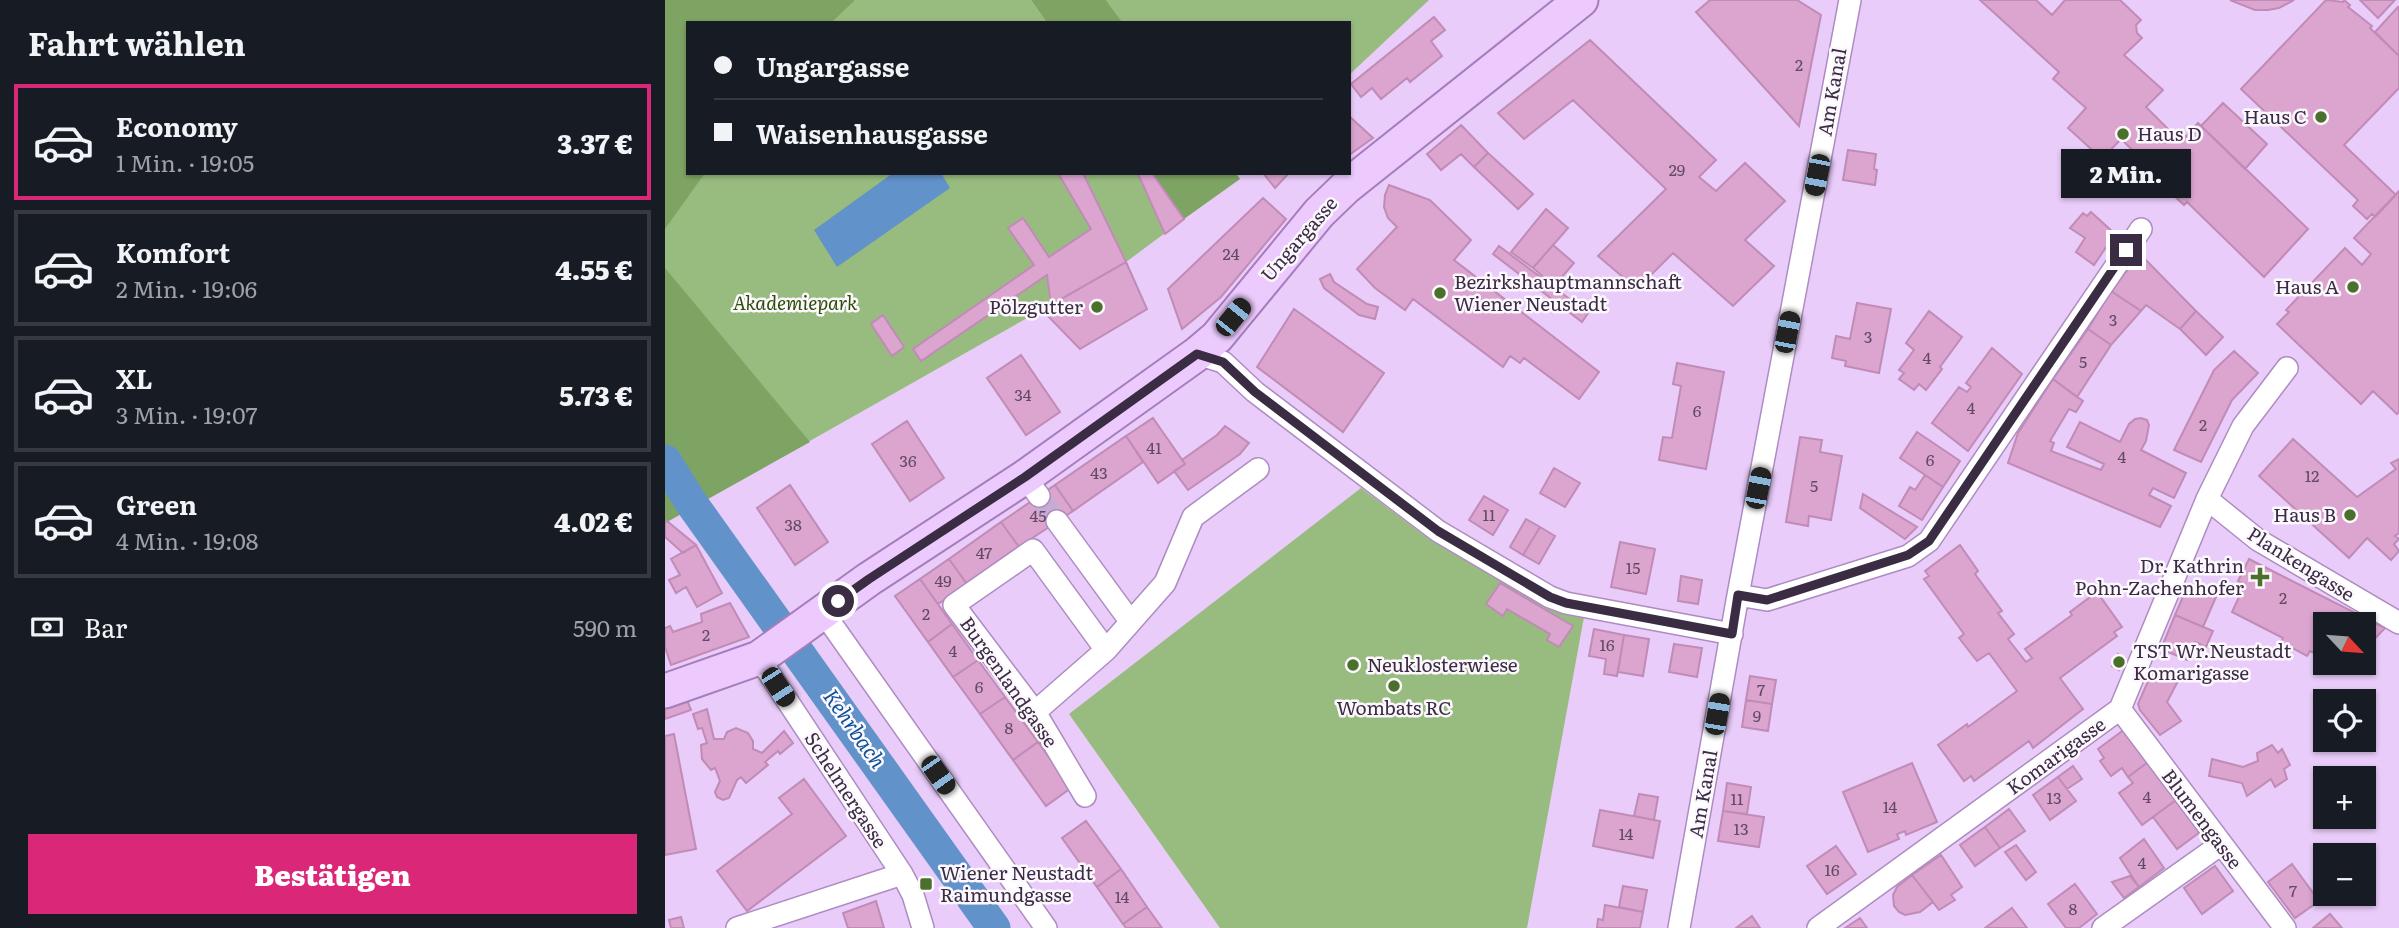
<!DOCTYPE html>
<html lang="de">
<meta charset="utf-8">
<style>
:root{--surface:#171b24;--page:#242831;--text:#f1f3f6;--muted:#9ea1a6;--line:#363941;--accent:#db2777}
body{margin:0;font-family:Literata,serif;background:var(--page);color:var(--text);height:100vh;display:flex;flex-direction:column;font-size:26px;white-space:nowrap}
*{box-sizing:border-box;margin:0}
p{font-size:23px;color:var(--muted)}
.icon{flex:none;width:38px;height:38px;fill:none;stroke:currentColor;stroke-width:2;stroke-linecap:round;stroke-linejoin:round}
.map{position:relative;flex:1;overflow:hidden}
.side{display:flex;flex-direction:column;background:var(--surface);width:665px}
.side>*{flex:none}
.top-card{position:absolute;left:21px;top:21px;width:665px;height:154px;border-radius:0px;box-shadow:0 2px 5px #0004;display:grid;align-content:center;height:154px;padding:0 28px;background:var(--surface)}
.needle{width:46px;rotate:116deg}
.tools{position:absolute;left:1648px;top:612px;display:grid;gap:14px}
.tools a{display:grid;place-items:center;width:63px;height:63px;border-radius:0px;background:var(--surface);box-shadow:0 2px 5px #0004;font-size:35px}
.end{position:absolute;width:32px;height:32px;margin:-16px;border:9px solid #3a2c42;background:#fff;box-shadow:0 0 0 4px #fff}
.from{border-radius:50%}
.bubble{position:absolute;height:49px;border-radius:0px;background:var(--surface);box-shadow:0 2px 5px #0004;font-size:23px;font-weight:800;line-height:49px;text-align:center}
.car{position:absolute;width:21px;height:42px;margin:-21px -10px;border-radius:9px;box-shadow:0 0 5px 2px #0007;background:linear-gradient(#222 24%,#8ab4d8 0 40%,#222 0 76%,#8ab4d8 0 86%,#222 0)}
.top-card b{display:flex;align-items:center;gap:24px;height:66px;font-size:26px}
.top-card b+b{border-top:2px solid var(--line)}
.top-card i{width:18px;height:18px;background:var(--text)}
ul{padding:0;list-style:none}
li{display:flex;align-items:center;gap:21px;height:116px;margin:0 14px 10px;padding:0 14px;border:4px solid var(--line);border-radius:0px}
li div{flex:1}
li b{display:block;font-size:26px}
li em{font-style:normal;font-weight:800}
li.selected{border-color:var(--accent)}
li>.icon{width:63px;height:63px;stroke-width:1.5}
h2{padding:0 28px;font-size:32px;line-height:84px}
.pay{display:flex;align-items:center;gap:18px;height:77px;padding:0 28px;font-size:26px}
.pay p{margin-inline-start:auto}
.button{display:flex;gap:14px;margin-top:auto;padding:14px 28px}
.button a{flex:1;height:80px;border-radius:0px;background:var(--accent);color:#fff;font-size:28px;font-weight:800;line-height:80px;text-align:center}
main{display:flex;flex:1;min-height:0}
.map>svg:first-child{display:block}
.green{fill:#98bc7f}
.forest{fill:#7ea463}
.water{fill:#6292ca}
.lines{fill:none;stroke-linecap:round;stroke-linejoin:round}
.river{stroke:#6292ca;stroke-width:33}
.building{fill:#dba5d0;stroke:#c08bb6;stroke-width:2}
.minor-tunnel{stroke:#c6acd4;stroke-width:21;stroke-dasharray:21 10;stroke-linecap:butt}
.minor-casing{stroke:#ae8cc2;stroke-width:24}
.primary-casing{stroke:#a67cbc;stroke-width:37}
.minor{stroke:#fff;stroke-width:21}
.primary{stroke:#eccafe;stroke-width:33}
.route{stroke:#3a2c42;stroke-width:9}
.poi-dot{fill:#4a702b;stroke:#fcf8fe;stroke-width:2.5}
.labels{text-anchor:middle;stroke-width:5;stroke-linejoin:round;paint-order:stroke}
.number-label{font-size:16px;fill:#624a66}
.street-label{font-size:19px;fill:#3a2c42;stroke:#fcf8fe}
.poi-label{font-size:19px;fill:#3a2c42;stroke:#fcf8fe;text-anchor:end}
.park-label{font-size:19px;font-style:italic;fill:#2b4e06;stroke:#fcf8fe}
.water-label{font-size:21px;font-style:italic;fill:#0d5397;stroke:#fcf8fe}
</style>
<main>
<section class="side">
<h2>Fahrt wählen</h2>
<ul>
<li class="selected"><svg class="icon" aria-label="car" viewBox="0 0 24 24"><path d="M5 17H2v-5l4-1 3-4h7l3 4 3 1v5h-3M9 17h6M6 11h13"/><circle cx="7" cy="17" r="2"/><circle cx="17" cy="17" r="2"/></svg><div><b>Economy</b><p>1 Min. · 19:05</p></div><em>3.37 €</em></li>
<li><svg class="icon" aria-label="car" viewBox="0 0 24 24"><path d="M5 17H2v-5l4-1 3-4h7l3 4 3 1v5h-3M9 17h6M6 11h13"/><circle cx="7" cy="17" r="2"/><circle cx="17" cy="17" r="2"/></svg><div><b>Komfort</b><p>2 Min. · 19:06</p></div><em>4.55 €</em></li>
<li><svg class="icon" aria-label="car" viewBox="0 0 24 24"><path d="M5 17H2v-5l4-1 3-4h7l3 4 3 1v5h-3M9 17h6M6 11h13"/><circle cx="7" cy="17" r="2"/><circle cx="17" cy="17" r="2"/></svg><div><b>XL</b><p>3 Min. · 19:07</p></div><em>5.73 €</em></li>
<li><svg class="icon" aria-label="car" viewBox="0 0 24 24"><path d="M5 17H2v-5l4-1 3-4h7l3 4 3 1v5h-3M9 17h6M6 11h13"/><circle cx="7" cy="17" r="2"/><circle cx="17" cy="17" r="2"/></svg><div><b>Green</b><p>4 Min. · 19:08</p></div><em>4.02 €</em></li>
</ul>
<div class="pay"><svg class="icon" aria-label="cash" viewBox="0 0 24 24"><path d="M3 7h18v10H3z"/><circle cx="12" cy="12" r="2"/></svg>Bar<p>590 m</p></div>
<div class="button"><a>Bestätigen</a></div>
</section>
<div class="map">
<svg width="1734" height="928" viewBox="0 0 1734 928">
<rect width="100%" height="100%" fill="#e9ccf9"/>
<path class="green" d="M0,0H366L382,23H23V173H487L519,219L461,262L0,523Z
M441,0H764L684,75V23H458Z
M696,488L764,539L890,611L919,617L862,928H555L404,714Z"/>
<path class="forest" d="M0,0H190L166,23H23V173H40L0,229Z
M366,0H441L458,23H382Z
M487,173H571L575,179L519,219Z
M0,268L145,442L0,523Z"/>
<path class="water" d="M228,173H276L285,188L172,267L149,230Z"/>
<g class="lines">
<path class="river" d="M0,461L27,504L329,928"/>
</g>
<path class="building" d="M1045,0H1132L1156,15L1134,126L1031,12Z
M1315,0H1371L1387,15L1400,0H1455L1476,20L1471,25L1472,33L1477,38L1459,55L1498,90L1481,107L1516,142L1533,123L1643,229L1599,277L1522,202L1519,205L1488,176L1491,173L1456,139L1437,159L1403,128L1421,108L1388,79L1394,72Z
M1565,0H1629L1614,8L1603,10H1590Z
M1661,0L1678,2L1679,0L1685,5L1683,7L1707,26L1705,28L1734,56V88L1679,145L1731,195L1710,217L1707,214L1702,219L1688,206L1693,200L1576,89Z
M1695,0H1730L1713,18Z
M1733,7L1734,8V56L1710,32Z
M769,17L780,30L766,41L777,56L745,82L742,78L716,99L707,88L696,97L686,84Z
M925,40L1051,160L1034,177L1051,191L1080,163L1120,201L1080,240L1109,266L1068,306L1008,253L972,289L933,256L1001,189L908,100L859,139L833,113Z
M1558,103L1602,144L1580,169L1536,126Z
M684,116L708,138L684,155Z
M796,125L823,153L809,167L796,154L776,170L762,154Z
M1183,150L1211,154L1209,169L1212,170L1210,185L1178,180Z
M823,153L868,194L853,209L809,167Z
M393,173H418L461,262L386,305L382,275L256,361L248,349L369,265L343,228L358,218L384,257L426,229Z
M487,173L519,219L500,234L473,174Z
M598,173H624L610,188Z
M724,185L765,200L806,240L789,260L934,372L914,399L859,358L855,363L845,356L838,367L748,299L740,310L710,288L692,269L732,227L723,218L719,207L720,195Z
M1734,191V412L1732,414L1708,391L1696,404L1612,324L1624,312L1621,310L1680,248L1697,265L1706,254L1689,238Z
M598,198L621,219L556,297L517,329L503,289Z
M881,209L903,228L868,268L846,252Z
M1426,212L1450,234L1429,265L1411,252L1420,238L1405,228L1418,213L1422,216Z
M888,245L909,263L889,286L868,268Z
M834,246L923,313L917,322L828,254Z
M1475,254L1531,311L1515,329L1481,305L1476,311L1446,291Z
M461,262L482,309L415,349L377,310Z
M665,274L669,282L702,304L713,307L710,319L694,315L659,288L655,279Z
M1446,291L1476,311L1446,345L1423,329Z
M1192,303L1226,309L1214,373L1180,366L1181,361L1167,358L1171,336L1185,339Z
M629,309L719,373L678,432L592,367Z
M1264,311L1297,337L1275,367L1277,369L1261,390L1254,384L1249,390L1234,379L1239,373L1234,370L1249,350L1241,343Z
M1531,311L1558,337L1541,355L1515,329Z
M218,315L239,347L227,356L206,324Z
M1423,329L1446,345L1412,397L1388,379Z
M1327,348L1357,374L1303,451L1267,423L1294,387L1302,392L1306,387L1301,383Z
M1569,351L1593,373L1567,400L1536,462L1509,450L1549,370Z
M356,355L395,412L361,435L322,378Z
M1012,363L1059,372L1041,469L994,460L998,437L1007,438L1016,386L1008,384Z
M1388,379L1418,401L1411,412L1404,409L1385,441L1389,443L1386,451L1436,470L1439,464L1402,447L1415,422L1455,442L1464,424L1470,419L1476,418L1482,420L1484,425L1481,441L1476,450L1521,473L1509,498L1488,488L1484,495L1506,506L1495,527L1343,463L1353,433Z
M488,418L520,464L493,483L461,436Z
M242,421L279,478L245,501L207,444Z
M560,426L584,443L575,454L523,490L509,471L520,464L517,460L552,435Z
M1252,432L1295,461L1278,487L1235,458Z
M461,436L478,462L408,511L390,485Z
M1135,437L1157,440L1155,452L1177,456L1166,520L1144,516L1143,526L1121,522Z
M1628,439L1692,497L1731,469L1726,463L1734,459V533L1730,536L1734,539L1729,544L1734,551L1726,560L1702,538L1684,558L1594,476Z
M889,468L915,483L900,507L875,493Z
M1260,475L1278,487L1257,520L1234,506L1245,487L1250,490Z
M125,485L163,542L130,565L92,508Z
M390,485L408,511L354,547L336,522Z
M1198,494L1252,527L1240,539L1195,508Z
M819,496L843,510L828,535L804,520Z
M861,519L875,527L858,555L845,547Z
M2,521L31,545L18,553L0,537V523Z
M336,522L354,547L302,584L284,559Z
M875,527L890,536L874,564L858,555Z
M955,542L990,549L981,594L946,587Z
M31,545L57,593L32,607L21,587L11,593L4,580L15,575L6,559Z
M1295,545L1313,571L1310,574L1337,611L1333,613L1349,634L1343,639L1361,662L1367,658L1360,649L1407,615L1405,612L1432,592L1457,627L1449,632L1452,636L1395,678L1418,709L1368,748L1364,741L1309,781L1306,776L1299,781L1273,745L1302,724L1303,727L1352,691L1324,653L1312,661L1294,638L1299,634L1259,579L1264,576L1260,571Z
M284,559L302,584L273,604L255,579Z
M1584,559L1720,628L1699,650V625H1661V659L1645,651L1642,656L1616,642L1618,638L1567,612L1580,584L1573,581Z
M1016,576L1037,580L1033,604L1013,601Z
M255,579L287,624L263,642L230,596Z
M835,583L908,626L894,647L882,640L885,634L842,609L838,616L821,604Z
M1523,585L1551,597L1538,627L1510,615Z
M65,603L84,637L6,665L0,647V628L5,626L8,632L37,622L36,614Z
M1510,615L1548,631L1541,647L1530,642L1522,660L1496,649Z
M287,624L313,660L288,677L263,642Z
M929,629L959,635L952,676L939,674L941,659L924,656Z
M959,635L984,639L978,676L953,672Z
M1009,644L1037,648L1032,677L1004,672Z
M1453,654L1460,658L1454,670L1447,666Z
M313,660L340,697L315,714L288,677Z
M1487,672L1512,683L1502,702L1516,721L1495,735L1475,710L1473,704Z
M1085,676L1111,680L1107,704L1081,700Z
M340,697L373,742L348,760L315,714Z
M22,700L26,710L0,719V708Z
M1081,700L1107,704L1103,731L1077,727Z
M42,709L49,739H59L62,732L71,728L83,733L88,741V749L97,753L119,731L128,743L115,754L113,751L100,762L103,765L81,783L76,777L72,780L64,798L58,800L52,797L50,792L55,781L50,768L46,770L37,759L36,745L42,743L37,728L33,729L28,714Z
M1460,729L1483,762L1463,777L1457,768L1446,776L1435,761L1439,758L1433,749Z
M9,734L31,849L0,855V736Z
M373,742L406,788L381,806L348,760Z
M1607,745L1613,753L1617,749L1625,765L1619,769L1622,779L1610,787L1606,779L1582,796L1577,783L1544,776L1547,759L1578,767L1593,761L1592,753Z
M1483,762L1511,800L1477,825L1454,793L1468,783L1463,777Z
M1247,763L1272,822L1241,835L1240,831L1232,834L1234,839L1203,852L1178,792Z
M1408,766L1417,779L1402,789L1393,777Z
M1393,777L1411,801L1385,820L1368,795Z
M139,779L181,836L82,911L52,871L127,814L114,798Z
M1062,783L1086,787L1082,814L1058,811Z
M974,794L993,797L989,820L969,816Z
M1511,800L1535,832L1512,849L1488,817Z
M1344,809L1360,831L1335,848L1320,827Z
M935,810L995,821L988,858L928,846Z
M1058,811L1099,817L1094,847L1053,841Z
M421,821L456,869L432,887L397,838Z
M1320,827L1335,848L1310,866L1295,845Z
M1479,839L1499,868L1474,887L1455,858Z
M1351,845L1371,872L1361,880L1340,852Z
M1171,846L1191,874L1162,894L1142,866Z
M1276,855L1297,887L1286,895L1290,900L1274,910L1247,875Z
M1627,864L1654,901L1630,918L1603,882Z
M1550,866L1568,891L1537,914L1519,888Z
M456,869L482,907L458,924L432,887Z
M1247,875L1268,902L1255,912L1240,915L1234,912L1229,906L1228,895L1232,887Z
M1465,876L1474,887L1459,898L1447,882Z
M1410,884L1432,914L1414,928H1401L1383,904Z
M958,886L982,890L978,912L954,907Z
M211,901L219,928H183L178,913Z
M940,905L978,912L975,928H932L933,919L938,920Z
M482,907L497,928H461L458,924Z
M1347,908L1362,928H1320Z
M1665,914L1677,928H1648Z
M1087,916L1095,928H1071Z
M16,917L19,928H6L4,920Z
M1195,918L1202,928H1180Z"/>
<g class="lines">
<path class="minor-tunnel" d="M374,496L392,521"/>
<defs>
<path id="minor" d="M532,354L558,362L590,392L773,531L885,597L901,603L1067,634
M360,477L374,496
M1542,499L1593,540L1734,623
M392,521L465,621
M1073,595L1102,600L1243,556L1264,541L1476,229
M158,612L381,928
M94,658L237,874L248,895L258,928
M1455,709L1620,928
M370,712L441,650L500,583L528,517L593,469
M420,796L370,712L289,605L368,550L441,650
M72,928L237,874
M1014,928L1073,595L1185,0
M1153,928L1455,709L1542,499L1578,426L1622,368
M1438,928L1555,845"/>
<path id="primary" d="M0,691L94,658L204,579L360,477L532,354L552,337L654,213L681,187L916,0"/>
</defs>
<use href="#minor" class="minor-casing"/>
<use href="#primary" class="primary-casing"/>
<use href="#minor" class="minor"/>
<use href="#primary" class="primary"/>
</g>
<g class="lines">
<path class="route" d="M173,601L204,579L360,477L532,354L558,362L590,392L773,531L885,597L901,603L1067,634L1073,595L1102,600L1243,555L1264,541L1461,250"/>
</g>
<g class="poi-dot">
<circle cx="1656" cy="117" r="7"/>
<circle cx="1458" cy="134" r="7"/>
<circle cx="1688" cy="287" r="7"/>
<circle cx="775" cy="293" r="7"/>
<circle cx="432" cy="307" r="7"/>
<circle cx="1685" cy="515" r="7"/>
<path d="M1591.5 566.5h7v7h7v7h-7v7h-7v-7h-7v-7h7z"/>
<circle cx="1454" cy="662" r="7"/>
<circle cx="688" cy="665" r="7"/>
<circle cx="729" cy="686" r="7"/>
<rect x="254" y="877" width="14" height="14" rx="3.5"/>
</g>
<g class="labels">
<g class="number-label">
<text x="1134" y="71">2</text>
<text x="1012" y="176">29</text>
<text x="566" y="260">24</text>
<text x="1448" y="326">3</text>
<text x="1203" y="343">3</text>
<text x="1262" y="364">4</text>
<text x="1418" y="368">5</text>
<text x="358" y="401">34</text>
<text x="1306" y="414">4</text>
<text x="1032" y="417">6</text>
<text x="1538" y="431">2</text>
<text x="489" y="454">41</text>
<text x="1457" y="463">4</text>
<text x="1265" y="466">6</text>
<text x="243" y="467">36</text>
<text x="434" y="479">43</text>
<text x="1647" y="482">12</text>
<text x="1149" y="492">5</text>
<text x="824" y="521">11</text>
<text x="373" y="522">45</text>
<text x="128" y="531">38</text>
<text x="319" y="559">47</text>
<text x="968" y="574">15</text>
<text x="278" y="587">49</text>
<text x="1618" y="604">2</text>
<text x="261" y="620">2</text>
<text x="41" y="641">2</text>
<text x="942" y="651">16</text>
<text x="288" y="657">4</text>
<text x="314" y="693">6</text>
<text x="1096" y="696">7</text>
<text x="1092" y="722">9</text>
<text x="344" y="734">8</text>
<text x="1482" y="803">4</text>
<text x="1389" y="804">13</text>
<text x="1072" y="805">11</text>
<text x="1225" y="813">14</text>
<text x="1076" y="835">13</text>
<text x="961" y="840">14</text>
<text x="1477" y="869">4</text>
<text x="1167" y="876">16</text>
<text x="1628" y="897">7</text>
<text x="457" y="903">14</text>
<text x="1408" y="915">8</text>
</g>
<g class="street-label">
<text transform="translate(1167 92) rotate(-80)" y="7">Am Kanal</text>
<text transform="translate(634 239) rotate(-49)" y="7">Ungargasse</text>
<text transform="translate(1636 564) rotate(32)" y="7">Plankengasse</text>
<text transform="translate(344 682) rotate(55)" y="7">Burgenlandgasse</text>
<text transform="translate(1391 756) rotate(-36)" y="7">Komarigasse</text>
<text transform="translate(181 790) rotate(57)" y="7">Schelmergasse</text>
<text transform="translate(1038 794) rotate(-80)" y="7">Am Kanal</text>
<text transform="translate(1537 819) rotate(53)" y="7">Blumengasse</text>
</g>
<g class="poi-label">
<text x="1642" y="124">Haus C</text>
<text x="1472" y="141" text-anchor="start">Haus D</text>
<text x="789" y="289" text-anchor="start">Bezirkshauptmannschaft<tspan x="789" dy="22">Wiener Neustadt</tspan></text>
<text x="1674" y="294">Haus A</text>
<text x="418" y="314">Pölzgutter</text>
<text x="1671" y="522">Haus B</text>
<text x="1579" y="573">Dr. Kathrin<tspan x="1579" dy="22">Pohn-Zachenhofer</tspan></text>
<text x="1468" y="658" text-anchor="start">TST Wr.Neustadt<tspan x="1468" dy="22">Komarigasse</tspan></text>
<text x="702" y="672" text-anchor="start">Neuklosterwiese</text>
<text x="729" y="715" text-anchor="middle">Wombats RC</text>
<text x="275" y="880" text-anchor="start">Wiener Neustadt<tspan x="275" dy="22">Raimundgasse</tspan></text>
</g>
<g class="park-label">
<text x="130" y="310">Akademiepark</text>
</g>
<g class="water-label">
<text transform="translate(189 729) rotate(55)" y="7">Kehrbach</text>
</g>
</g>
</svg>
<div class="tools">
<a><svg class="needle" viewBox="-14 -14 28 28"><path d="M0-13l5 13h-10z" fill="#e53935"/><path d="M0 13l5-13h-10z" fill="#9ea1a6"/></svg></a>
<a><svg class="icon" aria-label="locate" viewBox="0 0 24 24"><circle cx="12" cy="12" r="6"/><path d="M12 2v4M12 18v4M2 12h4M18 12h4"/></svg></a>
<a>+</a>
<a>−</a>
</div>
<i class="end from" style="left:173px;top:601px"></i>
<i class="end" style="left:1461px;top:250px"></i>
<div class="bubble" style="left:1396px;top:149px;width:130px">2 Min.</div>
<i class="car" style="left:1152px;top:175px;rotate:191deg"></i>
<i class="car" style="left:568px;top:317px;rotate:39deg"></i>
<i class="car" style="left:1122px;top:332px;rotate:11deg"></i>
<i class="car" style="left:1093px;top:488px;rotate:11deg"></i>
<i class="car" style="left:113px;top:687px;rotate:147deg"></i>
<i class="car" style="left:1052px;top:714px;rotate:10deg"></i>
<i class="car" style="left:273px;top:775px;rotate:145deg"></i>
<div class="top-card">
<b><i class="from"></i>Ungargasse</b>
<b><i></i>Waisenhausgasse</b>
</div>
</div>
</main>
